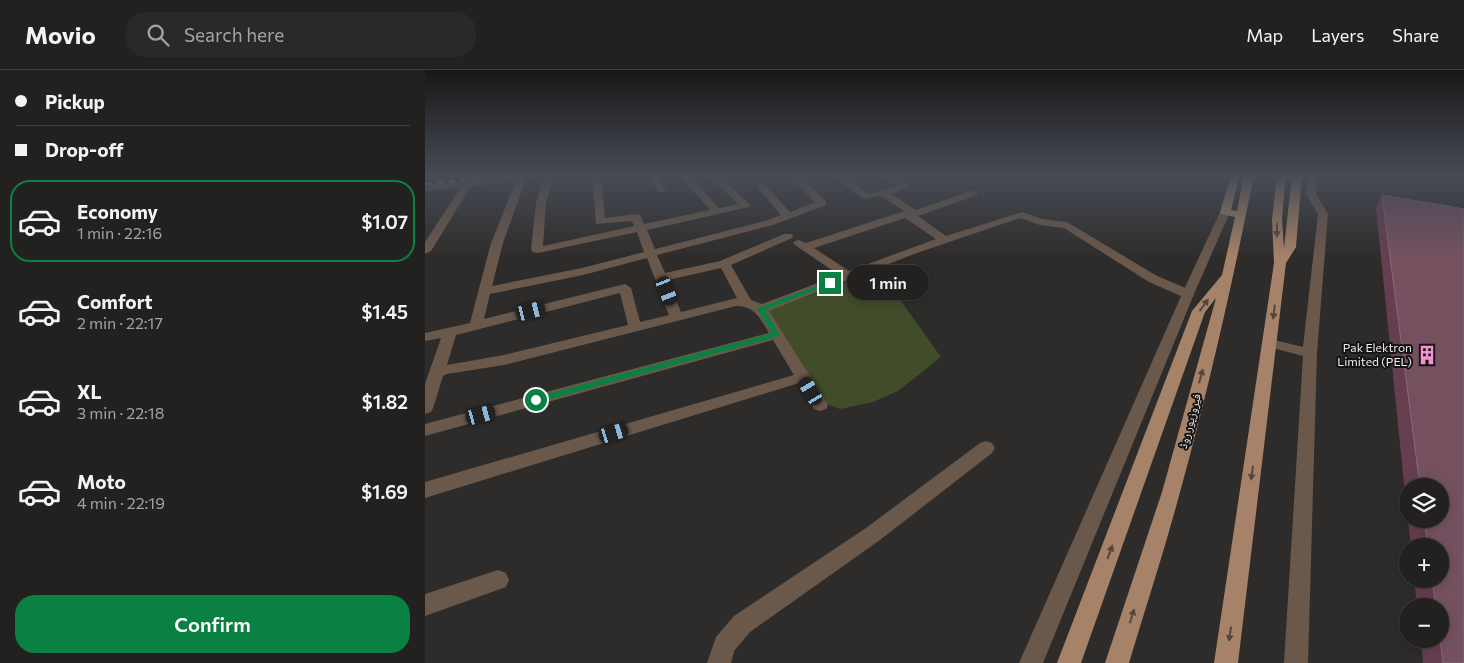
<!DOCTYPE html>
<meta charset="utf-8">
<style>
:root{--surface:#222120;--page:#2a2929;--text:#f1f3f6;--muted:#a2a3a5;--line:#3f3e3e;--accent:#0b8043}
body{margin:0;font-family:Commissioner,"Noto Naskh Arabic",sans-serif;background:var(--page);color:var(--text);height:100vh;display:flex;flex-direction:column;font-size:19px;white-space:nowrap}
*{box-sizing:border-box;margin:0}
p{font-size:16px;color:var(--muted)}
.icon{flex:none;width:28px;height:28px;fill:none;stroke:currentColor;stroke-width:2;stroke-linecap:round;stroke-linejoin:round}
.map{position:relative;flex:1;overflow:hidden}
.sheet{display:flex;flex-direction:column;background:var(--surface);width:425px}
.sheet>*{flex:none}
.hud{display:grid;align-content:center;height:110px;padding:0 15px;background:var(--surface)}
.buttons{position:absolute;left:974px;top:408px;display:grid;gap:10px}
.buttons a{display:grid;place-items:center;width:50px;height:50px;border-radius:50%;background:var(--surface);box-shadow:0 2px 12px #0003,0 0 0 1px var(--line);font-size:25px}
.end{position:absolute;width:22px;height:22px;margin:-11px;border:6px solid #0b8043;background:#fff;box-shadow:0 0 0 2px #fff}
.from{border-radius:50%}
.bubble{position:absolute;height:35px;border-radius:18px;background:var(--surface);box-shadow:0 2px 12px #0003,0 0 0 1px var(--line);font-size:16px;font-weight:600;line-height:35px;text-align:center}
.car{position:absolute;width:15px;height:30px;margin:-15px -8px;border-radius:6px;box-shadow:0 0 4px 1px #0007;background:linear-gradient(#222 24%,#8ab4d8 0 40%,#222 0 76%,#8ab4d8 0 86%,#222 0)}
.hud b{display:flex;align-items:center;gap:18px;height:48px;font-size:19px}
.hud b+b{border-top:1px solid var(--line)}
.hud i{width:12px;height:12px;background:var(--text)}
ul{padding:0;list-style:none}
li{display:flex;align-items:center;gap:15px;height:82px;margin:0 10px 8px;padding:0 5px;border:2px solid transparent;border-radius:20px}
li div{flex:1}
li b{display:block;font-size:19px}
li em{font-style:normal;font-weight:600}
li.selected{border-color:var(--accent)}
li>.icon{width:45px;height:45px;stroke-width:1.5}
.button{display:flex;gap:10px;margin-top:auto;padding:10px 15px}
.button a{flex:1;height:58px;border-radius:20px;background:var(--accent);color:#fff;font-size:20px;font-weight:600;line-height:58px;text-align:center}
header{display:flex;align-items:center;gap:30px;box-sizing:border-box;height:70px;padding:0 25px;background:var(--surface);border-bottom:1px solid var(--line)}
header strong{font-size:24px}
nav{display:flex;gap:28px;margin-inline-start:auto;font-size:18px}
.search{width:350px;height:45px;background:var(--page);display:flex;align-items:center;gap:12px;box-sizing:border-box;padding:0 18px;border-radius:20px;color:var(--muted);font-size:19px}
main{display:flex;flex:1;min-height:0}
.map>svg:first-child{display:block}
.green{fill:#404c2a}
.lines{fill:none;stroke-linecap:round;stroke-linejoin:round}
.minor{fill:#6a584b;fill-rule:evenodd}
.tertiary{fill:#6a584b;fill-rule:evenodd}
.primary{fill:#a68368;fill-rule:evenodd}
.rail{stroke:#a4a2a1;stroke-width:2.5;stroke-dasharray:6 6;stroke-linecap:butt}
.wall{fill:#663e50}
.building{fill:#755160;stroke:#886976}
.oneway{fill:#56463a}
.route{fill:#0b8043}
.labels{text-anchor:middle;stroke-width:4;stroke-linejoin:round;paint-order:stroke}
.poi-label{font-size:12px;fill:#eeeceb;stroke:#151414;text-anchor:end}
.street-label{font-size:12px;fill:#eeeceb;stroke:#151414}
</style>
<header>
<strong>Movio</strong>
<div class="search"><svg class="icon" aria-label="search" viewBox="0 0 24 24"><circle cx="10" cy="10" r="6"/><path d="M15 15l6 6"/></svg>Search here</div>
<nav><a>Map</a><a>Layers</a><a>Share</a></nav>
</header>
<main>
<section class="sheet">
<div class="hud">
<b><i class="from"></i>Pickup</b>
<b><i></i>Drop-off</b>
</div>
<ul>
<li class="selected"><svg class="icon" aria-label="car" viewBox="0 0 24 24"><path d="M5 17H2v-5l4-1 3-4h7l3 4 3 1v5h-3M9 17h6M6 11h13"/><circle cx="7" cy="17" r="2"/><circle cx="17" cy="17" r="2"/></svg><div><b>Economy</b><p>1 min · 22:16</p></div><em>$1.07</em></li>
<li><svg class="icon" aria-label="car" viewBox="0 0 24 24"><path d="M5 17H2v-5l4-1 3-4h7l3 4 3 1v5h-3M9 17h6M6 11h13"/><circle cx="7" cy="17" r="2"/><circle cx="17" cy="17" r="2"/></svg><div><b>Comfort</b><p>2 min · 22:17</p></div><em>$1.45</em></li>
<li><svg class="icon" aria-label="car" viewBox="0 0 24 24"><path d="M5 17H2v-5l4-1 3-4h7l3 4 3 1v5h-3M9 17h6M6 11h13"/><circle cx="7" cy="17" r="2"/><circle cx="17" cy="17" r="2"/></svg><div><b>XL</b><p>3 min · 22:18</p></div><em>$1.82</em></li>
<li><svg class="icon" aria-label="car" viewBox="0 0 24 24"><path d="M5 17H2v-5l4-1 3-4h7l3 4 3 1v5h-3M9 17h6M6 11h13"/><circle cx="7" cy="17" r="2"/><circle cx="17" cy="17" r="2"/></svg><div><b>Moto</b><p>4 min · 22:19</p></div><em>$1.69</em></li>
</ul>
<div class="button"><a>Confirm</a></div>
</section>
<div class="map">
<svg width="1039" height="593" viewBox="0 0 1039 593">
<rect width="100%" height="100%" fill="#2e2c2a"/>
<path class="green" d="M430,209L451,221L466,217L516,287L473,321L448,332L415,339L402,334L342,241Z"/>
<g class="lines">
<path class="minor" d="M92,105H129L121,133L118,176L209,156L207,151L171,154L167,105H176L180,148L211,144L215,145L219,154L285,140L255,105H264L294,138L313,134L283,105H293L325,135L324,137L222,160L230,179L340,151L356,145L333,118V114H339L365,142L390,132L363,105H373L401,131V135L348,155L232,185L240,203L295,191L359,164H367L368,166L367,168L306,195L326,230L337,234L414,205L370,175L368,173L370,171L374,170L381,173L479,141L456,126L438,129L407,105H417L443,124L472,116L457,105H468L485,117L466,124L491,140L546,121H552V125L493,146L521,166L597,142L617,149L642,152L732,206L768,221L769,224L768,227H758L724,212L639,158L615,155L596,148L589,150L489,184L344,241L403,335L401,339L395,341L389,339L374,313L0,428V412L369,305L348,270L0,366V354L344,263C335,248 330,236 311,236L79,295L22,304L18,306L8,338L6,342L0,344V314L16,268L0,271V263L45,253L66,173L91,111L46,116L6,181L0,184V172L36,117L0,121V115ZM119,107L111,133L106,180L108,182L113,183L212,162L219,182L157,198L67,216L78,173L101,109ZM480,148L511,169L424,201L389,178ZM222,188L244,245L215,252L206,218L200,214L59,249L65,224L158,205ZM296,198L312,228L256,242L243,210ZM195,223L203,255L79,285L22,295L31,265Z
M223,105H231L241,120L239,122H233Z
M883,105H892L891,124L903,144L892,283L883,593H859L878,286L840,276L838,273L840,270L845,269L878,277L893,144L881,124Z
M561,371L567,373L570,378L567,383L455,470L325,562L309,581L306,593H282L291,567L309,546L441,458L555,373Z
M73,500L81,503L84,510L81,517L0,546V524Z"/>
<path class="tertiary" d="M800,139L805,142L769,224L618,593H594L757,224L795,142Z"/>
<path class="primary" d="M806,105H815L806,140L812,141L819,105H829C808,210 784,318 755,422C740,479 721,536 704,593H680L737,422L791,228L780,242L656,593H632L767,241L797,205L810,147L796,144L795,142Z
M852,105H861L857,149L859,178L867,105H877L871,177L861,193L813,593H789L849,193L847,149Z"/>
<path class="rail" d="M0,114L85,105"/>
</g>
<path class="wall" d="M957,125L1039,139V593H998L996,569H1015V536H992L989,509H1015V476H986L983,449H1015V416H982V443L951,138Z"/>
<path class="building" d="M957,125L1039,139V593H1018L1015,569V536H1011L1007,509H1015V476H1003L999,449H1015V416H995Z"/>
<defs><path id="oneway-solid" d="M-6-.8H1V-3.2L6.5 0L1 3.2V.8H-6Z" transform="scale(1.25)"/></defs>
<g class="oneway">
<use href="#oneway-solid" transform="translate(852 160) rotate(91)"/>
<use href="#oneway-solid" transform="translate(779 235) rotate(-54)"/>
<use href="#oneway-solid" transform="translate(849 242) rotate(97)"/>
<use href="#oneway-solid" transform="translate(776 306) rotate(-75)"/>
<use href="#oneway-solid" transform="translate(827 403) rotate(98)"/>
<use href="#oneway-solid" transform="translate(685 482) rotate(-70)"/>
<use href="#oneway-solid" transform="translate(707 546) rotate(-73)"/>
<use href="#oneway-solid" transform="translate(805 564) rotate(98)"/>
</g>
<linearGradient id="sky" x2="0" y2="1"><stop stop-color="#191817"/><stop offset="0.56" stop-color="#464b55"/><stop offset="1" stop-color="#464b55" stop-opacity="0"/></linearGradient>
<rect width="1039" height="188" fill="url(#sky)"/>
<path class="route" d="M402,212L408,213L340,240L355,265L354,266L111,333L107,330L111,327L347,263L332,239L333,238Z"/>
<defs>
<symbol id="building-bare" viewBox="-9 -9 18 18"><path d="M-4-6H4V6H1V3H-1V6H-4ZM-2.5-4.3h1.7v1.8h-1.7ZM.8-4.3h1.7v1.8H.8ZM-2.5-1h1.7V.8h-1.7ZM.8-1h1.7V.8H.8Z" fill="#f590d1" stroke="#151414" stroke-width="2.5" paint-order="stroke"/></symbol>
</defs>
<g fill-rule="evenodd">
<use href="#building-bare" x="988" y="271" width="28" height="28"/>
</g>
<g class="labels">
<g class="poi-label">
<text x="987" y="282">Pak Elektron<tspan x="987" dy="14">Limited (PEL)</tspan></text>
</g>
<g class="street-label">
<text transform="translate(765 351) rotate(-75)" y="4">فیروزپور روڈ</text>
</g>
</g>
</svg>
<div class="buttons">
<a><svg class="icon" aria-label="layers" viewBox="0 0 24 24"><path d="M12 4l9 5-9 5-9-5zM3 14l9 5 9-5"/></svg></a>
<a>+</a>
<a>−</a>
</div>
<i class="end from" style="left:111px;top:330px"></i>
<i class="end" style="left:405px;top:213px"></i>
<div class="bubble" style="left:422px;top:195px;width:82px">1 min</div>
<i class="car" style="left:242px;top:221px;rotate:158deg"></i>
<i class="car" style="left:106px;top:241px;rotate:76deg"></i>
<i class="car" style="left:386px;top:321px;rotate:329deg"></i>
<i class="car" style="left:56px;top:345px;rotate:75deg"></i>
<i class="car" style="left:189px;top:363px;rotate:73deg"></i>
</div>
</main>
